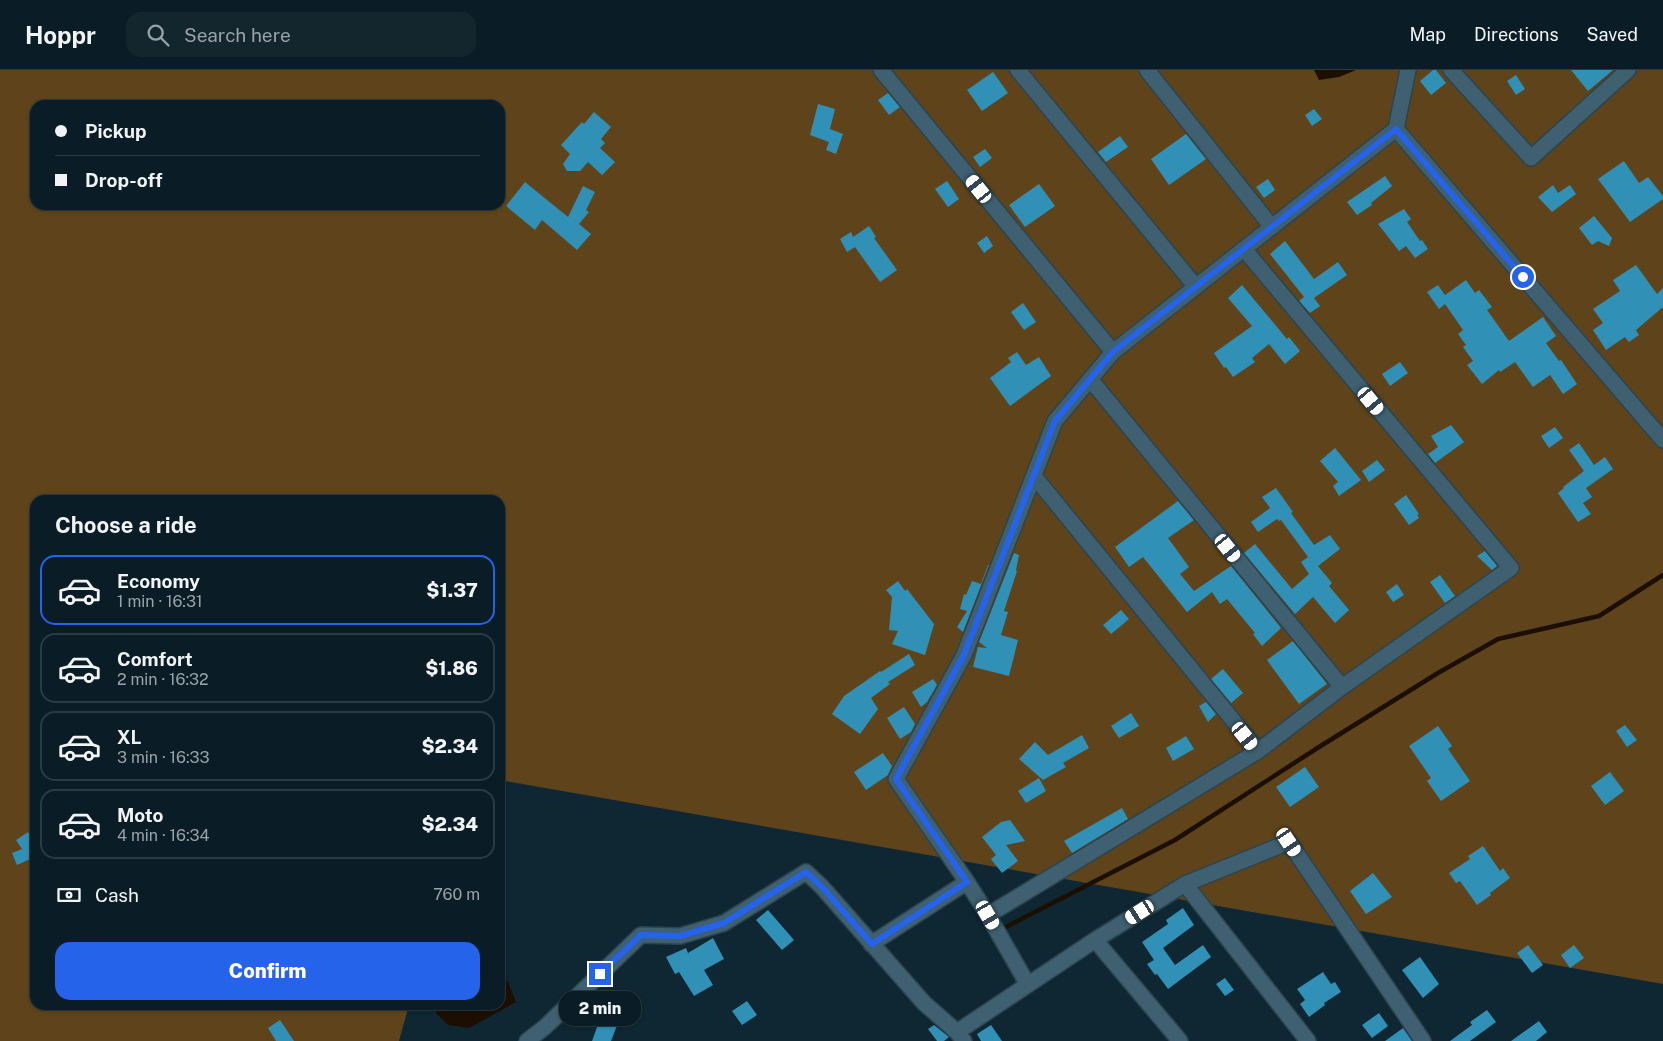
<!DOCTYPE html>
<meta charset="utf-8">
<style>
:root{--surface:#0a1d26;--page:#13262e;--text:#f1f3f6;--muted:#99a2a7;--line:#2a3b43;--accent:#2563eb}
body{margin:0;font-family:"Public Sans",sans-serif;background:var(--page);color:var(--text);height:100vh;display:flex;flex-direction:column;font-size:19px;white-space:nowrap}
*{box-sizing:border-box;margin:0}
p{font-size:16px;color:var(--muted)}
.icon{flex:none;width:28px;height:28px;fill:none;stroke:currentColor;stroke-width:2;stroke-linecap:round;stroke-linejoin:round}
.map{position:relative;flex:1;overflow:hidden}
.sheet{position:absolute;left:30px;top:425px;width:475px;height:515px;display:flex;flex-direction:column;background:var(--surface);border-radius:15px;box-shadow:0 1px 4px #0004,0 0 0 1px var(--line)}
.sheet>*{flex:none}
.top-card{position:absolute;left:30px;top:30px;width:475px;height:110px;border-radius:15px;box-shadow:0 1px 4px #0004,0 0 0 1px var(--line);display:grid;align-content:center;height:110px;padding:0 25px;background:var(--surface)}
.end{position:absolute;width:22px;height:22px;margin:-11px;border:6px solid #2563eb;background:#fff;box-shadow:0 0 0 2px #fff}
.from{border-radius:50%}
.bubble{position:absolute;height:35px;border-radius:15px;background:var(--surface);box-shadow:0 1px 4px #0004,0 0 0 1px var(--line);font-size:16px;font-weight:800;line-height:35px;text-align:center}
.car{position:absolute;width:15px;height:30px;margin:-15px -8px;border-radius:6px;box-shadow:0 0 4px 1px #0007;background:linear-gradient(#fff 24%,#345 0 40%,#fff 0 76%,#345 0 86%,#fff 0)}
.top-card b{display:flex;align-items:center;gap:18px;height:48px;font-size:19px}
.top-card b+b{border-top:1px solid var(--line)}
.top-card i{width:12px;height:12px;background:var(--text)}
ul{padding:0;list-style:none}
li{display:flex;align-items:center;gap:15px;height:70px;margin:0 10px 8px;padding:0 15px;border:2px solid var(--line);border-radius:15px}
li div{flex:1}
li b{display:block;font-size:19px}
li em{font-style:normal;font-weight:800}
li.current{border-color:var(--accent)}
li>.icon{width:45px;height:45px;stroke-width:1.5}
h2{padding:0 25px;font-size:22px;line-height:60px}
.pay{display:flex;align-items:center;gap:12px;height:55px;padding:0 25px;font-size:19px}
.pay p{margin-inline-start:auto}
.action{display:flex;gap:10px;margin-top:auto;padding:10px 25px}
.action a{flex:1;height:58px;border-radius:15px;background:var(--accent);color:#fff;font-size:20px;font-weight:800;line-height:58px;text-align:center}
header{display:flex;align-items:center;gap:30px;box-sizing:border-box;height:70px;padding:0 25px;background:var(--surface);border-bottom:1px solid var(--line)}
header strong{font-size:24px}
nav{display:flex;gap:28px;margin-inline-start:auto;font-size:18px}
.search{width:350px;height:45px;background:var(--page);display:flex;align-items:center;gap:12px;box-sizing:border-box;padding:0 18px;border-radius:15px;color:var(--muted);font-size:19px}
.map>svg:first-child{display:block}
.green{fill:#5f441b;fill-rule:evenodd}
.water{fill:#1c0f00}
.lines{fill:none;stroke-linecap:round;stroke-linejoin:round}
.stream{stroke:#1c0f00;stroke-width:4.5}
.building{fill:#3190b5}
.minor-casing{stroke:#2c444e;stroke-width:18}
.minor{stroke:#3f6070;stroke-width:15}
.route{stroke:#2563eb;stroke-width:6}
</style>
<header>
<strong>Hoppr</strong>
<div class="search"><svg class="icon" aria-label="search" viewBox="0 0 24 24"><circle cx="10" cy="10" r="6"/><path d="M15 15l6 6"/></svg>Search here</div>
<nav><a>Map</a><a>Directions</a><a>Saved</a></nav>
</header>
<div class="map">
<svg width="1663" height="971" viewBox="0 0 1663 971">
<rect width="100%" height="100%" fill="#0e2732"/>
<path class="green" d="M0,0H1663V914L500,710V430H35V935H409L399,971H0ZM35,35H500V135H35Z"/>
<path class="water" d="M1314,0H1356L1339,7L1319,10Z
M500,901L508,912L516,932L469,958L448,955L436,943L435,935H500Z"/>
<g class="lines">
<path class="stream" d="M1000,860L1175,770L1319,677L1438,603L1498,569L1599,546L1663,505"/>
</g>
<path class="building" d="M1433,0H1436L1446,13L1431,25L1420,11Z
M1571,0H1613L1588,21Z
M993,2L1008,23L982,41L967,20Z
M1516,5L1525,19L1516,25L1507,11Z
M888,23L900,37L889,45L878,30Z
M818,34L835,39L830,59L843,64L836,84L826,80L829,72L810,65Z
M1314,39L1322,49L1312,56L1305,45Z
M594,42L611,57L601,69L605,73L600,78L615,92L602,105L588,92L580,101H567L563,94L570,84L561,75L582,52L584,54Z
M1186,64L1206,89L1169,115L1151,89Z
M1120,66L1128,77L1106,92L1098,82Z
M985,79L992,88L980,97L973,87Z
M1624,91L1639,113L1648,107L1663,126V129L1630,152L1598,109Z
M1385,106L1392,116L1371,133L1372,135L1357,145L1347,132Z
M1268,109L1275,120L1264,128L1256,117Z
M947,111L959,129L948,137L935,119Z
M525,112L568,147L583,116L595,122L586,140L589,142L579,154L591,164L577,180L542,150L535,160L506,136Z
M1039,114L1055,136L1025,157L1009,135Z
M1553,115L1558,123L1570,115L1576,124L1552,142L1538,127Z
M1404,139L1411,149L1407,152L1420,171L1422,170L1428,179L1415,188L1406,176L1399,181L1378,154Z
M1594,146L1612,168L1609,176L1598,171L1592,175L1579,158Z
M869,156L876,167L874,168L897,200L880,212L855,177L847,182L840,169L851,162L853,167Z
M987,166L993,176L984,183L977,173Z
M1285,171L1314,209L1338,192L1347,205L1314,228L1320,236L1310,243L1299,231L1304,227L1270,184Z
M1636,195L1657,224L1663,218V237L1636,260L1639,265L1629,272L1625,267L1606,280L1593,260L1603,253L1593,239L1620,221L1613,210Z
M1466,210L1475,223L1479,220L1492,237L1487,240L1509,271L1543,247L1556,266L1546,273L1559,291L1561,290L1577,314L1563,324L1550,305L1533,317L1515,292L1500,302L1499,300L1482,314L1467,295L1473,291L1463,277L1466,275L1458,264L1463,260L1445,234L1439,239L1427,222L1438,215L1445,225Z
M1242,215L1287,269L1289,267L1300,281L1285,294L1269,274L1252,288L1255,292L1233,307L1226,297L1224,298L1214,283L1252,256L1228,228Z
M1023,233L1036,252L1024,260L1011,242Z
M1017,282L1026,295L1039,287L1051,306L1010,336L990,308L1011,292L1008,288Z
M1400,292L1408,303L1390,316L1382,304Z
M1451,355L1464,372L1435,393L1428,384L1438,377L1431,366Z
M1555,357L1563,368L1549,378L1541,366Z
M1579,373L1594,395L1605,387L1613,399L1586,418L1592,427L1583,433L1591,444L1578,452L1558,423L1564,418L1563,417L1584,401L1569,380Z
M1335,378L1361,410L1339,426L1333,416L1338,412L1320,391Z
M1377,390L1385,400L1369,412L1362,401Z
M1276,418L1293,442L1291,443L1314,475L1330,465L1340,479L1318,496L1332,513L1329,516L1349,540L1335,553L1313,527L1295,544L1244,483L1255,474L1292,519L1309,504L1301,492L1308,487L1281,450L1279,451L1277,449L1258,462L1251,452L1270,438L1262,427Z
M1406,425L1419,444L1417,445L1419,448L1409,455L1394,434Z
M1178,431L1194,450L1168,468L1189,497L1180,504L1194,521L1231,496L1281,558L1262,576L1253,564L1255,563L1227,529L1220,534L1212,522L1187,542L1143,487L1129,497L1115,477Z
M1485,481L1497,496L1492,500L1477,486Z
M1014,483L1019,485L1016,500L1017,501L1004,541L1008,542L1001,565L1018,570L1009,606L973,597L978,577L987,578L979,572Z
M988,495H989L963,562L957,557L967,541L960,539L964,524L966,525L972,511L981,514Z
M1440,505L1455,526L1445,533L1430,512Z
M898,511L905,521L907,519L934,554L925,585L892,574L898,561L889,560L892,527L886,520Z
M1397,514L1404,525L1393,532L1386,522Z
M1121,540L1129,549L1111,564L1103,555Z
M1293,571L1327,614L1299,634L1267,590Z
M909,584L915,595L888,612L890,614L871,628L878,639L860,664L832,644L844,626L880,601L881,602Z
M1223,599L1243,623L1231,633L1211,609Z
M933,609L937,615L927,632L921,637L912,622Z
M1206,632L1216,644L1208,652L1199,636Z
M904,637L915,654L911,662L900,669L887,648Z
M1131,643L1139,656L1119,668L1111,656Z
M1625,655L1637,670L1627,677L1616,661Z
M1438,656L1452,676L1448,679L1470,711L1441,731L1427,711L1431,708L1409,676Z
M1082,665L1089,678L1063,693L1066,697L1043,710L1019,689L1035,672L1048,685Z
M1186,666L1194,679L1173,691L1166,678Z
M883,683L892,696L888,705L866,720L854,702Z
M1305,697L1319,717L1290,737L1276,717Z
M1610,702L1624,721L1605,735L1591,716Z
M1039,708L1046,721L1026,733L1018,721Z
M1122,738L1128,749L1072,783L1064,771Z
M1010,750L1025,771L1006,775L1018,791L1002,803L991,789L996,785L982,767L1001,752Z
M28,762L35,779V787L17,795L12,783L22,779L16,770Z
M1483,776L1500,801L1503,798L1510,808L1490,823L1491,825L1477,835L1460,811L1456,813L1449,803L1470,789L1468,786Z
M1373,803L1392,827L1366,844L1350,821Z
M1183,838L1194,855L1163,878L1175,895L1203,875L1211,887L1168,919L1157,904L1155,905L1147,894L1154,890L1142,872L1168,854L1166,850Z
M768,840L794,870L782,880L756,850Z
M713,868L724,889L704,900L713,915L694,926L679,902L675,904L666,887L686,878L688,883Z
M1528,875L1543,895L1532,903L1517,883Z
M1574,875L1584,888L1570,898L1561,885Z
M1420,887L1439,914L1423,928L1402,900Z
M1323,902L1331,914L1335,912L1341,922L1324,933L1325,935L1309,947L1300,934L1305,930L1297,919Z
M1225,908L1234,920L1225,926L1216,914Z
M747,931L757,945L742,955L732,941Z
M1487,940L1496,952L1470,971H1450L1472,955L1470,952Z
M1379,943L1388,956L1372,968L1362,955Z
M601,946L618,953L611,971H592Z
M280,950L294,971H276L268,958Z
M1539,951L1547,962L1536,971H1511Z
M934,955L949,967L944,971H937L928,959Z
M991,955L1002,971H981L977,964Z
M1403,958L1412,971H1385Z"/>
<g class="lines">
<defs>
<path id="minor" d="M881,0L1113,282L1396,59L1408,0
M1018,0L1196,217
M1147,0L1272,157
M1451,0L1531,88L1628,0
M1396,59L1663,370
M1090,309L1342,617
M1034,406L1258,681
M967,812L896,709L964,585L1055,351L1113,282
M1185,814L1308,971
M988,845L1028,915
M1095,870L1185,814L1289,772L1423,971
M871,874L967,812L988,845L1258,681L1342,617L1511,498L1244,179
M527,971L545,957L641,865L680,866L724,853L806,802L822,817L924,933L957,962
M964,971L957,962L1095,870L1180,971"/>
</defs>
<use href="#minor" class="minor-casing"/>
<use href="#minor" class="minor"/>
</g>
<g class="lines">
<path class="route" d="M600,904L641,865L680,866L724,853L806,802L822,817L872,874L967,812L896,709L964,585L1055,351L1113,282L1396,59L1523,207"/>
</g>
</svg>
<i class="end from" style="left:1523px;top:207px"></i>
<i class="end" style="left:600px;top:904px"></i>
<div class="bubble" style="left:559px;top:921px;width:82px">2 min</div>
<i class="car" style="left:979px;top:119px;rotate:321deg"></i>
<i class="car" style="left:1371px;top:331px;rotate:140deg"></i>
<i class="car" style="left:1228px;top:478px;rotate:141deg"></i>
<i class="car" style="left:1245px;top:666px;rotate:141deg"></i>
<i class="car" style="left:1289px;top:772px;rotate:146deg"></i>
<i class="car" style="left:1140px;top:842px;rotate:238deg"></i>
<i class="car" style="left:988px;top:845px;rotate:150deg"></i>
<div class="top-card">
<b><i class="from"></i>Pickup</b>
<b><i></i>Drop-off</b>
</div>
<section class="sheet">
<h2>Choose a ride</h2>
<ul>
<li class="current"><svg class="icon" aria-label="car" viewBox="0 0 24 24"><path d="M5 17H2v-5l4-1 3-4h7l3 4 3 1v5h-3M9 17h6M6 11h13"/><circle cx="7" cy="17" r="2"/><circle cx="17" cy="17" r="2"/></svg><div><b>Economy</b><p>1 min · 16:31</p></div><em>$1.37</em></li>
<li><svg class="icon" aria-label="car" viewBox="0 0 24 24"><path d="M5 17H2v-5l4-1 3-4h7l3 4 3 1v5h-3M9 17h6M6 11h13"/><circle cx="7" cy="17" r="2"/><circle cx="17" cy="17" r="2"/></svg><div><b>Comfort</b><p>2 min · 16:32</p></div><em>$1.86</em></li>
<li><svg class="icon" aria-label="car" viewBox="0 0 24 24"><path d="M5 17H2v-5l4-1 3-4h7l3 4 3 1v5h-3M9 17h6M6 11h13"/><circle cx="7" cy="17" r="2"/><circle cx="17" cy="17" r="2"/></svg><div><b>XL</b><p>3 min · 16:33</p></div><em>$2.34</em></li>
<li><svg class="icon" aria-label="car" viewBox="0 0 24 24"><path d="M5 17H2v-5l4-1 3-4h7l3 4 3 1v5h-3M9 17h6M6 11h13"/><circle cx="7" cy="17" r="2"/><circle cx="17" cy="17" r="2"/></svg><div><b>Moto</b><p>4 min · 16:34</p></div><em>$2.34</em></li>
</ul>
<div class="pay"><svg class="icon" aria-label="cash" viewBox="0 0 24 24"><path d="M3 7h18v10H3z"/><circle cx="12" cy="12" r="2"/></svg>Cash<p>760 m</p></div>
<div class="action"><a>Confirm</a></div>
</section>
</div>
